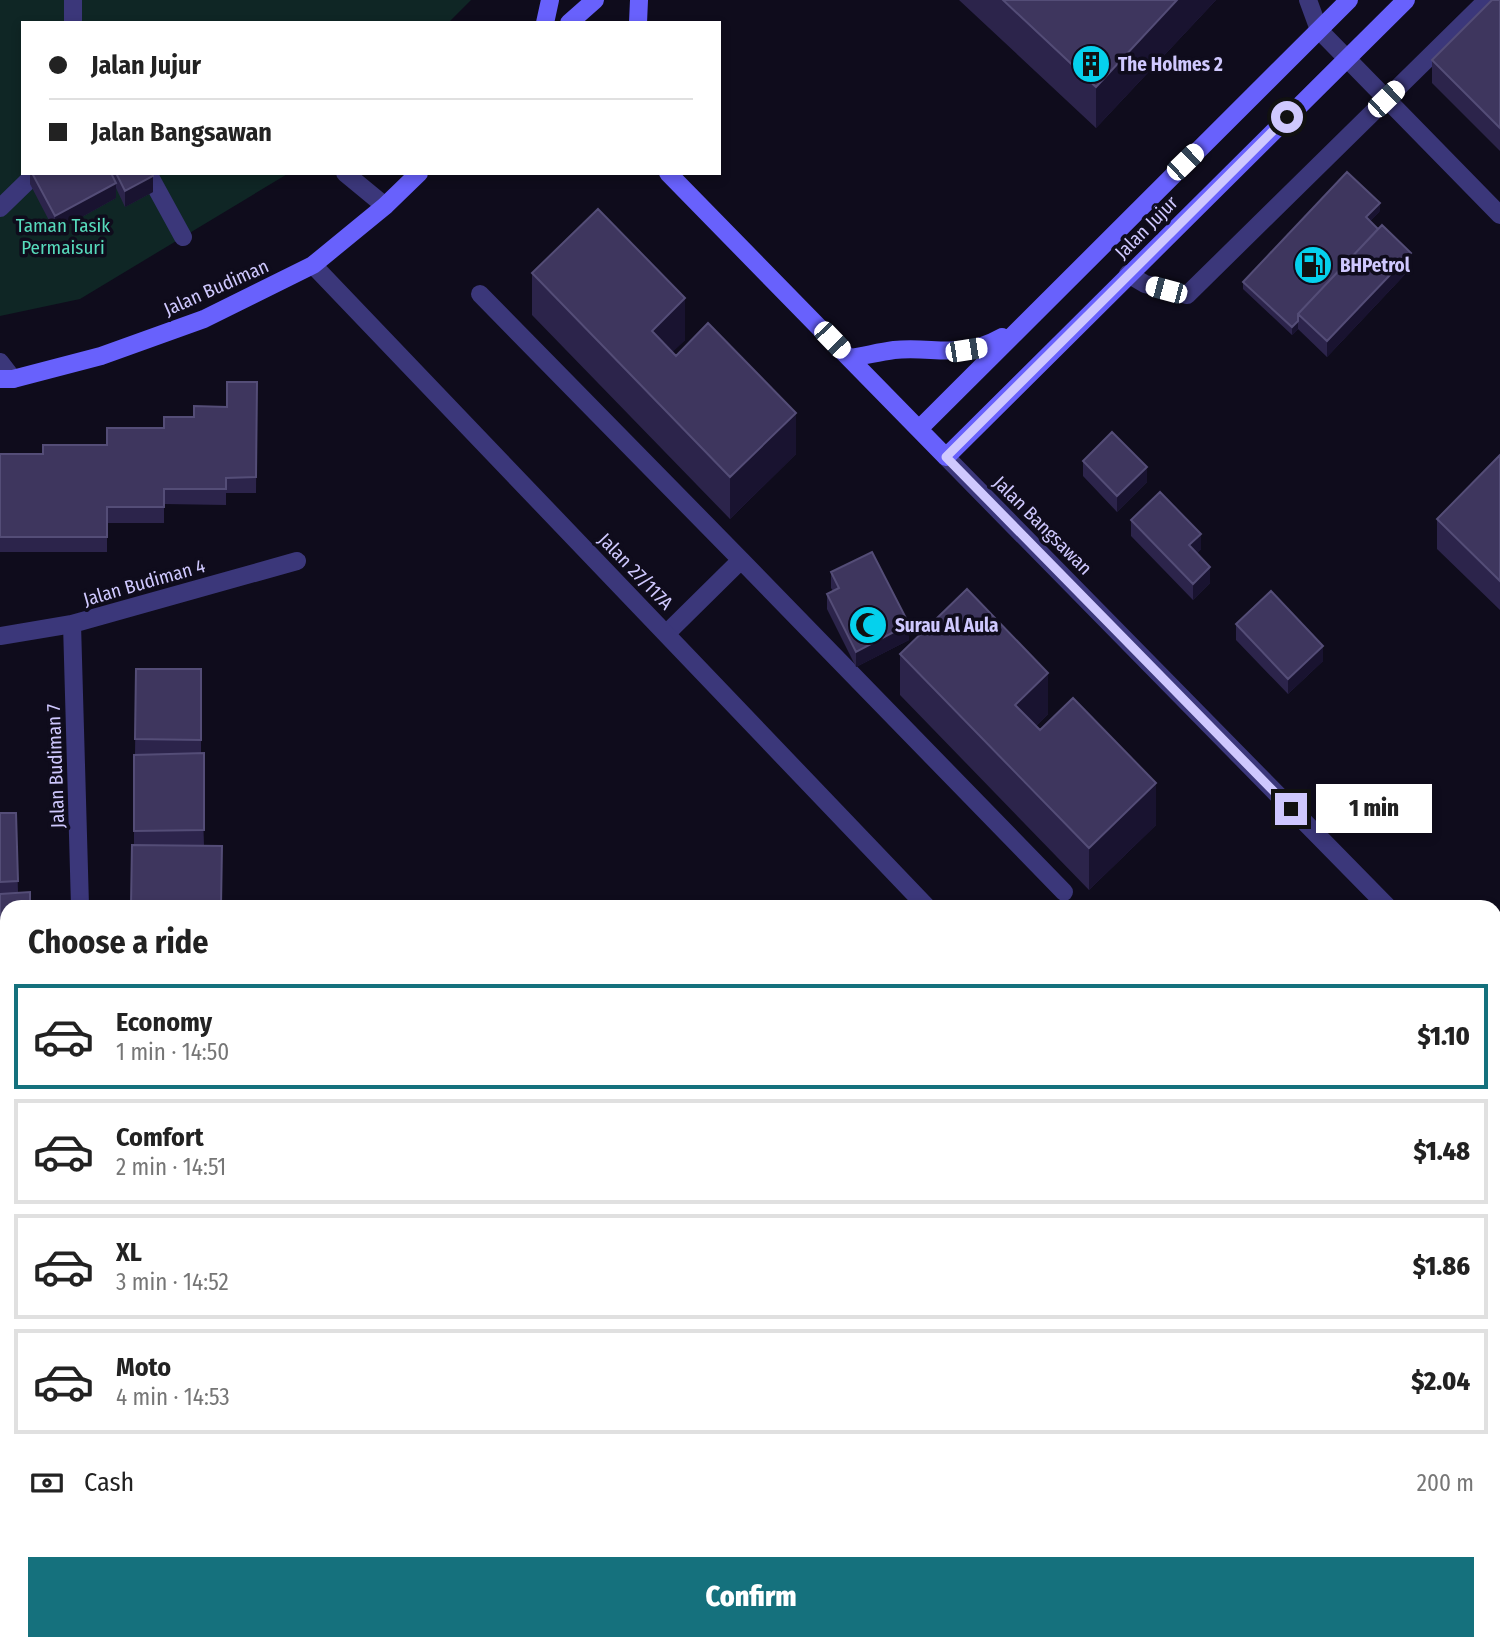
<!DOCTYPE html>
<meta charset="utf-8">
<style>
:root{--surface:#fff;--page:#f6f6f6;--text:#222;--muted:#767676;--line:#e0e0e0;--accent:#15717d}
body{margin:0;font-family:"Fira Sans Condensed",sans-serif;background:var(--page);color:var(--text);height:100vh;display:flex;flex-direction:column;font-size:26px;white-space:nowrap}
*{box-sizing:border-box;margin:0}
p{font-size:23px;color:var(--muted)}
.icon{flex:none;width:38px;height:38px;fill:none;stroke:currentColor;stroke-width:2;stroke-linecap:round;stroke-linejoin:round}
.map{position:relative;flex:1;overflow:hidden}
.details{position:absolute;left:0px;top:900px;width:1502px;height:751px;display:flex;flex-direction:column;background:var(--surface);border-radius:21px 21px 0 0;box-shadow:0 4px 10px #0003}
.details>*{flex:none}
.top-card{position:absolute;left:21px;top:21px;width:700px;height:154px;border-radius:0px;box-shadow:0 4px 10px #0003;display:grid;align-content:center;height:154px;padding:0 28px;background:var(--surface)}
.end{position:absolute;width:32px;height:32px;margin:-16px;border:9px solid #cfc8fe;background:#111;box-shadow:0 0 0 4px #111}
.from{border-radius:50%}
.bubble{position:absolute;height:49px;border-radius:0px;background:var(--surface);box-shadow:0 4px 10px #0003;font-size:23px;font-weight:800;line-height:49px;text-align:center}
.car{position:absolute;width:21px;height:42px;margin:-21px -10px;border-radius:9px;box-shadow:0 0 5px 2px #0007;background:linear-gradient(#fff 24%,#345 0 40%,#fff 0 76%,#345 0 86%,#fff 0)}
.top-card b{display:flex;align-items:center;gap:24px;height:66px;font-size:26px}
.top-card b+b{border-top:2px solid var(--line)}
.top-card i{width:18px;height:18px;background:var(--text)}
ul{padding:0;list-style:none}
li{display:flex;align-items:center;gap:21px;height:105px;margin:0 14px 10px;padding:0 14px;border:4px solid var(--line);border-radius:0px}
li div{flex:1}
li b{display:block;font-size:26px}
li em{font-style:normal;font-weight:800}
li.active{border-color:var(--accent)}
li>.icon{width:63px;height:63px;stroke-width:1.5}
h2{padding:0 28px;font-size:32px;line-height:84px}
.pay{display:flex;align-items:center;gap:18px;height:77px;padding:0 28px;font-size:26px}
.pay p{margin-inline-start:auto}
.action{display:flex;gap:14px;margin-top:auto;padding:14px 28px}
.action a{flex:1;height:80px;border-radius:0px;background:var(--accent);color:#fff;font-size:28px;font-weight:800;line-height:80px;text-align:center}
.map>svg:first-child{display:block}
.green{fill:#0f2625}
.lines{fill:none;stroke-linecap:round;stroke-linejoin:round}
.lane{stroke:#3b377a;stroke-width:18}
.street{stroke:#3b377a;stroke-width:18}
.secondary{stroke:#6861fc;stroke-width:18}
.wall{fill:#2c244b}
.shaded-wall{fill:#191330}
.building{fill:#3e365e;stroke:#544d77;stroke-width:2}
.route{stroke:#cfc8fe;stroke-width:9}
.labels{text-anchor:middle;stroke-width:7;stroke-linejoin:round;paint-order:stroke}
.poi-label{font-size:19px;font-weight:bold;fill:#cfc8fe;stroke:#0f0c1c;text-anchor:start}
.park-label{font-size:19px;fill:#57dbbc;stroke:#0f0c1c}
.street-label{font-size:19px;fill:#cfc8fe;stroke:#0f0c1c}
</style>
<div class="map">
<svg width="1500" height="1649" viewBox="0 0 1500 1649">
<rect width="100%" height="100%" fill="#0f0c1c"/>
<path class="green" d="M0,0H471L448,23H23V173H289L80,299L0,316Z"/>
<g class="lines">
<path class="lane" d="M1308,0L1319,30
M73,23V0
M148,173L183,237
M345,173L385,206
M0,208L36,173
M1128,274L1145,284L1187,295L1487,0
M480,294L741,560
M0,362L13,379
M667,633L741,560L1064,892"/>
<path class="street" d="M1319,30L1500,215
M313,265L926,906
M946,457L1387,906
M72,624L80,906
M0,636L72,624L297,561
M1494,1004L1500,1009
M1494,1198L1500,1193
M0,1381L7,1382
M1494,1471L1500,1466
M103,1643V1649
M906,1643L912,1649
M1034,1649L1040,1643
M1316,1649L1321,1643"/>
<path class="secondary" d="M545,23L550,0
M569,23L595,0
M638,23L639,0
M668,173L946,457L1406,0
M850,358C864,356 879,352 894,350C935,346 961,360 1002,337
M0,379H13L101,356L204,319L313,265L385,206L419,173
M919,429L1349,0"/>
</g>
<path class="wall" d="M959,0H1216L1096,128Z
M1500,0V151L1432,83V60Z
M30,173H151L153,192L125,207L116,188V198L55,232L30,184Z
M1380,211L1370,221L1411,268L1327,357L1298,329L1292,335L1243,289V282Z
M532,273L685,340L672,352L796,454L730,519L532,315Z
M257,382L256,493H226V505L164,504V523H107V552H0V454H43L107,445L164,428L227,407Z
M1500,455V610L1437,549V519Z
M1083,461L1147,482L1117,512L1083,476Z
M1131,520L1201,549L1197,553L1210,583L1193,600L1131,536Z
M831,572L909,640L856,667L827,609V594L833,591L831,588Z
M1236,624L1323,661L1288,694L1236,640Z
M900,654L1048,714L1036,726L1156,825L1089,890L900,695Z
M136,669H201V753L204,845H134V755H135Z
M0,813H16L18,893L7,906V984L0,985Z
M0,987H7V1073L0,1074Z
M0,1086H7V1163H0Z
M7,1168V1263H0V1169Z
M0,1428L7,1430V1643H26L25,1649H0Z
M1500,1503V1636L1494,1630V1509Z
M964,1643H1022L1016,1649H970Z"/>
<path class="shaded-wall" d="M1177,0H1216L1096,128V87Z
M153,176V192L125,207V191Z
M116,183V198L55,232V216Z
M1380,203V211L1366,225V217Z
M1411,253V268L1327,357V341Z
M685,298V340L652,372V331Z
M1298,321V329L1292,335V327Z
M796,413V454L730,519V477Z
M1147,467V482L1117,512V496Z
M1201,534V549L1189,561V545Z
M1210,567V583L1193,600V584Z
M909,624V640L856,667V652Z
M1323,646V661L1288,694V679Z
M1048,673V714L1015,747V705Z
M1156,783V825L1089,890V848Z
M1500,1158V1173L1494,1178V1163Z
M1500,1433V1449L1494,1454V1439Z
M23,1643H26L25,1649H21Z
M1006,1643H1022L1016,1649H1000Z
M1286,1643H1302L1296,1649H1281Z"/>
<path class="building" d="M1003,0H1177L1096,87Z
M1492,0H1500V128L1432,60Z
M1347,172L1380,203L1366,217L1378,229L1298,314V321L1292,327L1243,282Z
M32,173H111L116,183L55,216Z
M116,173H151L153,176L125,191Z
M598,209L685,298L652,331L676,356L708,323L796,413L730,477L532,273Z
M1382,225L1411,253L1327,341L1298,314Z
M227,382H257L256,477L226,478V489H164V507H107V537H0V454H43V445H107V428H164V417H194V406L227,407Z
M1112,432L1147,467L1117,496L1083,461Z
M1500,455V581L1437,519Z
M1160,492L1201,534L1189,545L1210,567L1193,584L1131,520Z
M872,552L909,624L856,652L827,594L839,588L831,572Z
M967,589L1048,673L1015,705L1040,730L1073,698L1156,783L1089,848L900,654Z
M1271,591L1323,646L1288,679L1236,624Z
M136,669H201V740L135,739Z
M204,753V830L134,831V755Z
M0,813H16L18,881L0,882Z
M132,845L222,846L221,906H131Z
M30,892V906H7V969H0V894Z
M0,987H7V1058H0Z
M1496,1052L1500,1056V1158L1494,1163V1053Z
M0,1086H7V1148H0Z
M7,1168V1247H0V1169Z
M1500,1226V1433L1494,1439V1231Z
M0,1428L7,1430V1537L0,1536Z
M1500,1503V1620L1494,1614V1509Z
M0,1541L7,1542V1643H23L21,1649H14L0,1646Z
M153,1643H212V1649H153Z
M699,1643H859L862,1649H690Z
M979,1643H1006L1000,1649H985Z
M1075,1643H1286L1281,1649H1069Z
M1358,1643H1476L1481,1649H1352Z"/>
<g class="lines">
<path class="route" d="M1287,117L946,457L1291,809"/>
</g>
<defs>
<symbol id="building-disc" viewBox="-11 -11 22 22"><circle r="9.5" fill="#05d1ed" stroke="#0f0c1c"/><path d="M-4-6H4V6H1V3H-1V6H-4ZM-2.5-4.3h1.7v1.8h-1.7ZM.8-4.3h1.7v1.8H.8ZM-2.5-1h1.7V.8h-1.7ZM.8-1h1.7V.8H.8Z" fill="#111"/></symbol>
<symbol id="fuel-disc" viewBox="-11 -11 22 22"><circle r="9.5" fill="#05d1ed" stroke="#0f0c1c"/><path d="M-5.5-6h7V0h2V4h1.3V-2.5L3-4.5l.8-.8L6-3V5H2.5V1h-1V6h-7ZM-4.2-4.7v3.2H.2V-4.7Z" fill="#111"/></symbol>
<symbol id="mosque-disc" viewBox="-11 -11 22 22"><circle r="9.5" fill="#05d1ed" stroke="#0f0c1c"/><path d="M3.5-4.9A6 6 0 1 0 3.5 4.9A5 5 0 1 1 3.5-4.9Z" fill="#111"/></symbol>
</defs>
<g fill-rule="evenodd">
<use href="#building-disc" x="1069" y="42" width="44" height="44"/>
<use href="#fuel-disc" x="1291" y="243" width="44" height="44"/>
<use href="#mosque-disc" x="846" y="603" width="44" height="44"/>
</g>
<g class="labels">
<g class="poi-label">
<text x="1118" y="71">The Holmes 2</text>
<text x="1340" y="272">BHPetrol</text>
<text x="895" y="632">Surau Al Aula</text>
</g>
<g class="park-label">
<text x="63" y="232">Taman Tasik<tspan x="63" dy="22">Permaisuri</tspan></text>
</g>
<g class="street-label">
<text transform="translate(1146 227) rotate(-45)" y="7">Jalan Jujur</text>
<text transform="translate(216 287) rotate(-24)" y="7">Jalan Budiman</text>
<text transform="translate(1043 525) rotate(45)" y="7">Jalan Bangsawan</text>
<text transform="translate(636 571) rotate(46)" y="7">Jalan 27/117A</text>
<text transform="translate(144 582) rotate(-16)" y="7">Jalan Budiman 4</text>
<text transform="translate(55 766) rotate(-92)" y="7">Jalan Budiman 7</text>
</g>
</g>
</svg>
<i class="end from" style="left:1287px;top:117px"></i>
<i class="end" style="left:1291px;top:809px"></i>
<div class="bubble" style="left:1316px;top:784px;width:116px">1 min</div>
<i class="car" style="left:1386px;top:99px;rotate:46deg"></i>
<i class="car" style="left:1185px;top:162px;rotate:46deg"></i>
<i class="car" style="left:1166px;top:290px;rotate:285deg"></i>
<i class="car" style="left:832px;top:340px;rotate:136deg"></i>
<i class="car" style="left:966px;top:350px;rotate:81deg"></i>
<div class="top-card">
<b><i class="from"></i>Jalan Jujur</b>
<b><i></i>Jalan Bangsawan</b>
</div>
<section class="details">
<h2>Choose a ride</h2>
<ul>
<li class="active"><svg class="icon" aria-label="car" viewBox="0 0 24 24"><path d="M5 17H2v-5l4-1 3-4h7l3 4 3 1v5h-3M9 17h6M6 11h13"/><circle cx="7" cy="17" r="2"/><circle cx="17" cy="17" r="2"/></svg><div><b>Economy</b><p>1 min · 14:50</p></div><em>$1.10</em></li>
<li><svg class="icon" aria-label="car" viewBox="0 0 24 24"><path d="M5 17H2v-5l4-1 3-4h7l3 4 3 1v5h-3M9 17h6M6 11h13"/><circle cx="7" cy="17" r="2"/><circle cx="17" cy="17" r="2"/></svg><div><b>Comfort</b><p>2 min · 14:51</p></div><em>$1.48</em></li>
<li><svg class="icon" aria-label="car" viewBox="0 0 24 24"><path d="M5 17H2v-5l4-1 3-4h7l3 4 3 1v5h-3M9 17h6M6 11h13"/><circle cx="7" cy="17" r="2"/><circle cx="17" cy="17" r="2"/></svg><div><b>XL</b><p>3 min · 14:52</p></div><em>$1.86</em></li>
<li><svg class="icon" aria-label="car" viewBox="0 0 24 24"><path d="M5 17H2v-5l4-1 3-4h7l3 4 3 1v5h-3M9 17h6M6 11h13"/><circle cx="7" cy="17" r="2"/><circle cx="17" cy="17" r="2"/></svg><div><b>Moto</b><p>4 min · 14:53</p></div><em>$2.04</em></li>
</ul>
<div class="pay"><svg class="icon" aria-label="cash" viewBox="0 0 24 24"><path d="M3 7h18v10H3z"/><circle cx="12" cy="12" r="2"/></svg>Cash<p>200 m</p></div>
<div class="action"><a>Confirm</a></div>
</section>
</div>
